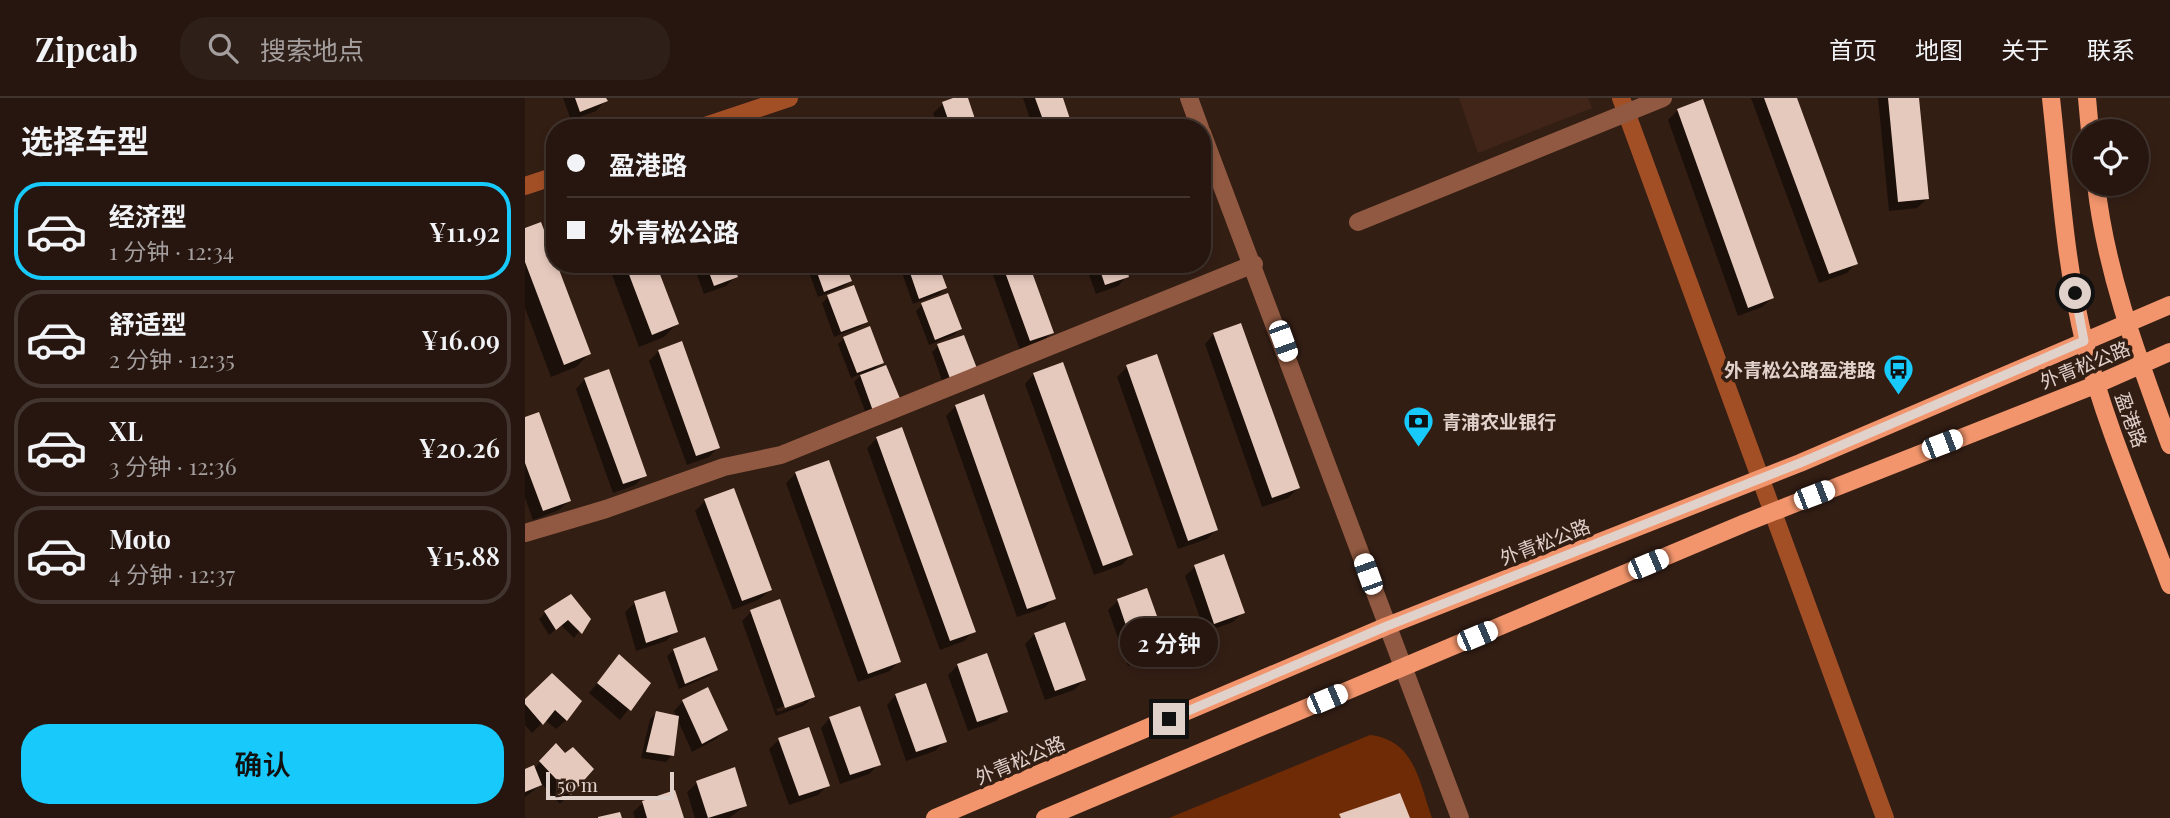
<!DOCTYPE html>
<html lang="zh">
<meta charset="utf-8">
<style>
:root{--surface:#26160f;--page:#2e1f18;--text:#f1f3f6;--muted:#a49f9e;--line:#42352f;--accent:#18cafb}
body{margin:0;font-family:"Playfair Display","Noto Sans SC",serif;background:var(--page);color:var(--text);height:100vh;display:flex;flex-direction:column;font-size:26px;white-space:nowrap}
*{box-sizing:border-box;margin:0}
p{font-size:23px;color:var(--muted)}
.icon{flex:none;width:38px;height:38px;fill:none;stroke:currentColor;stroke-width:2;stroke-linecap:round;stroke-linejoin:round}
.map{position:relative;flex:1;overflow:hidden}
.panel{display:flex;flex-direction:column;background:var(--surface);width:525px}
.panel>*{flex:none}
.hud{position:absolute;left:21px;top:21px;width:665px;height:154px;border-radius:28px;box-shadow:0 4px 10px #0003,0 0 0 2px var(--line);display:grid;align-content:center;height:154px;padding:0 21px;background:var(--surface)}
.buttons{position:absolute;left:1547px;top:21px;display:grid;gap:14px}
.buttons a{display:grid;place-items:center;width:77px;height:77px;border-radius:50%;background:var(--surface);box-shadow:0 4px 10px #0003,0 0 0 2px var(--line);font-size:35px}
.scale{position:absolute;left:21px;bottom:18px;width:128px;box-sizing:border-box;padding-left:7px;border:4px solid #e0d1cb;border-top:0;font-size:19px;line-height:24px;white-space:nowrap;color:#e0d1cb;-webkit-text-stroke:5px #331e14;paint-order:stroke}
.end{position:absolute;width:32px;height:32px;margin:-16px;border:9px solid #e0d1cb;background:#111;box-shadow:0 0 0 4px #111}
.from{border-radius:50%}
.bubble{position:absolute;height:49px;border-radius:24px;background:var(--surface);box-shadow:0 4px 10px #0003,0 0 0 2px var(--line);font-size:23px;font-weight:600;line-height:49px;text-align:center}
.car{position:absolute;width:21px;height:42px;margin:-21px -10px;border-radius:9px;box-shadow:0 0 5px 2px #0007;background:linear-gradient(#fff 24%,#345 0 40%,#fff 0 76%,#345 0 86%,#fff 0)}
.hud b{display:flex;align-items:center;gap:24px;height:66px;font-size:26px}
.hud b+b{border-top:2px solid var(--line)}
.hud i{width:18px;height:18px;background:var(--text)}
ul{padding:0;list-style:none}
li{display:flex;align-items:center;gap:21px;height:98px;margin:0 14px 10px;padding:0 7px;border:4px solid var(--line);border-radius:28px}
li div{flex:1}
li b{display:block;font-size:26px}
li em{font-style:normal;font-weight:600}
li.on{border-color:var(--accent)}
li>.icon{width:63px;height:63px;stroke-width:1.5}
h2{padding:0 21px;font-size:32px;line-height:84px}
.button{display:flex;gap:14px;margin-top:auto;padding:14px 21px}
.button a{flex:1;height:80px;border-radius:28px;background:var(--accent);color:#111;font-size:28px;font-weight:600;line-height:80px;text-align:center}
header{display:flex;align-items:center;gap:42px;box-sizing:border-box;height:98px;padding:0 35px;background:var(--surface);border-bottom:2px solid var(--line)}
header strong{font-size:33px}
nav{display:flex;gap:38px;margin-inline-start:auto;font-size:24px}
.search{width:490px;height:63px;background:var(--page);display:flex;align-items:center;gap:18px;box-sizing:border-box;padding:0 24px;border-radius:28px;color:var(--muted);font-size:26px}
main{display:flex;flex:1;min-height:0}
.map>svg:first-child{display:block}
.built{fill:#412519}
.green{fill:#6e2b05}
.shadow{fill:#0007;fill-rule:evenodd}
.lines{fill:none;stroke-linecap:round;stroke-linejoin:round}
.canal{stroke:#a34f26;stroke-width:18}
.building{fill:#e6c9bd}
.minor{stroke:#915941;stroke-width:18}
.major{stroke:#f2956c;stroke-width:18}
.route{stroke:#e0d1cb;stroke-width:9}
.labels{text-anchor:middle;stroke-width:7;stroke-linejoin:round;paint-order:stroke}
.street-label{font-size:19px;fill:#e0d1cb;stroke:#331e14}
.poi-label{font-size:19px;font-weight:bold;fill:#e0d1cb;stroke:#331e14;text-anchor:end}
</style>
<header>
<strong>Zipcab</strong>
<div class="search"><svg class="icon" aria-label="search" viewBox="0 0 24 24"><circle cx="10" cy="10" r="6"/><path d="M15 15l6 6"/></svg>搜索地点</div>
<nav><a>首页</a><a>地图</a><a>关于</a><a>联系</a></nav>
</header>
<main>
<section class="panel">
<h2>选择车型</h2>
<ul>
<li class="on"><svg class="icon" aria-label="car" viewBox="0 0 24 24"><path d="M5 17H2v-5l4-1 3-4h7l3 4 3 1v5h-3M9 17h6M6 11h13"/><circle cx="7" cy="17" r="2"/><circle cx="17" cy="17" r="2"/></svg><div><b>经济型</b><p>1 分钟 · 12:34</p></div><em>¥11.92</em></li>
<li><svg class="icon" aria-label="car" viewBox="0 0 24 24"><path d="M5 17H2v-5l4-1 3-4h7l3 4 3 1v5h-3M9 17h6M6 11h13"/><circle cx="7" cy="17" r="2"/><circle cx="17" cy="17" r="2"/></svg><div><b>舒适型</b><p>2 分钟 · 12:35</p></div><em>¥16.09</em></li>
<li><svg class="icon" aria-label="car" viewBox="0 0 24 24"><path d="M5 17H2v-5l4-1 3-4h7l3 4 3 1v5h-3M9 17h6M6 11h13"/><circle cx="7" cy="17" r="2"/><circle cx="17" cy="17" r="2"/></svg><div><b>XL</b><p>3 分钟 · 12:36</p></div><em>¥20.26</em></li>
<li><svg class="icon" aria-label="car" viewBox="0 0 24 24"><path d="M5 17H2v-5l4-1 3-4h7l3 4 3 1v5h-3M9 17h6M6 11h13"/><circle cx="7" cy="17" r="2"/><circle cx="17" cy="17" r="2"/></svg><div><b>Moto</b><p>4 分钟 · 12:37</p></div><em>¥15.88</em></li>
</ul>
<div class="button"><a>确认</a></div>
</section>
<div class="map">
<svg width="1645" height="720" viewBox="0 0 1645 720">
<rect width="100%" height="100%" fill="#331e14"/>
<path class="built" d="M934,0H1063L1067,10L953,55Z"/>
<path class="green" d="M845,637C890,642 894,684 907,720H644Z"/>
<path class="shadow" d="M38,0H79L80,3L71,13L46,22Z
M433,0H441L452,30H413L408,15L418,6Z
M498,0H536L546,30H508Z
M1226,0H1270L1331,165L1322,175L1294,185Z
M1353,0H1392L1402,101L1392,110L1364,113Z
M1153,12L1247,200L1237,209L1213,218L1143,22Z
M0,132L64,256L51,269L26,279L0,210Z
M83,166H130L152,226L139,239L114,249Z
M168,166H206L211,178L201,188L179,196Z
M281,166H318L325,183L318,189L293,199Z
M381,166H411L420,190L414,196L388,206L376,172Z
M464,166H502L527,234L517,244L495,252Z
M560,166H598L602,178L593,188L571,196Z
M303,199L341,223L335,229L309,239L297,205Z
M397,207L435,231L429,237L404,247L391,213Z
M689,236L773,390L763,400L737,409L680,246Z
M319,240L357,264L348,273L373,303L342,318L329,284L338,275L326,280L313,246Z
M413,248L451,272L419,288L407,254Z
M134,253L193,349L184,359L162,367L124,263Z
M602,269L691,432L682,441L653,451L592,279Z
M509,276L606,457L597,467L569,477L500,286Z
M60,281L120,377L110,387L88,395L51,291Z
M431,308L529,500L519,510L492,519L421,318Z
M0,321L44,403L34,412L8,422L0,400Z
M352,340L449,533L439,543L415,552L342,350Z
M271,375L374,563L365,573L333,584L261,385Z
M180,403L245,492L235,501L208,512L170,413Z
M670,469L718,514L708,524L680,534L660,478Z
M593,503L641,548L631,558L603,568L583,512Z
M110,505L151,533L141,543L111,553L100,514Z
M226,514L288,599L278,608L251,618L217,523ZM279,601V605L253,614L251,611Z
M20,515L64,521L49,540L36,527L24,537L14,521Z
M510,536L559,582L549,592L520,602L500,546Z
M149,552L191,572L184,578L154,591L142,558Z
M94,559L124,585L95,622L64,595Z
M433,567L481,613L471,623L443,633L423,577Z
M27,578L41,622L31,631L20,622L7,635L0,627V603Z
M371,597L420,643L410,653L381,663L362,607Z
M158,603L201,631L191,641L167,654L152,620L147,657L141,664L116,660L125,621L131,615L152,620L149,613Z
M305,620L354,666L344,676L315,686L296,630Z
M254,642L303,687L293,697L264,707L244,651Z
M31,647L40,657L67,671L35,706L17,686L0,699V673L9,671Z
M209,671L220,708L204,720H170L162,694L172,685Z
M118,705L158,720H110L108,714Z"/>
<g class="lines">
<path class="canal" d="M1096,0L1360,720
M174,30L264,0
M0,88L30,78"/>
</g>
<path class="building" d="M50,0H81L83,3L55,14Z
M428,0H443L453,30H426L417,4Z
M510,0H538L548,30H521Z
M1239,0H1272L1333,166L1304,176Z
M1363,0H1394L1404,101L1373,104Z
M1178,1L1249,200L1223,210L1152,11Z
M357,20L361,30H332V29Z
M16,124L66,256L39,267L0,164V130Z
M100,166H131L154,226L127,237Z
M181,166H208L213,179L189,188Z
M289,166H320L327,183L299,194Z
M382,166H413L422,190L394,201Z
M477,166H504L529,235L505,243Z
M573,166H600L604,179L580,187Z
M329,187L343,224L316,234L302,197Z
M423,195L437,231L410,242L396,205Z
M716,225L775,390L747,400L688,235Z
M345,228L359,265L332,275L318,239Z
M439,237L453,273L426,283L412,246Z
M157,243L195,350L171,358L133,252Z
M632,256L693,432L663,443L601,267Z
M538,264L608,457L578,468L508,275Z
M361,267L376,303L348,313L335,277Z
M84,271L122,378L98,386L59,280Z
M459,296L531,501L502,511L430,307Z
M14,314L46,403L18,413L0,365V319Z
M377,329L451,534L425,543L351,339Z
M304,362L376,564L343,576L270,374Z
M209,390L247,492L217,503L179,401Z
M699,456L720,515L689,526L669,467Z
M622,490L643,549L612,560L592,501Z
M140,493L153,534L121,545L109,503Z
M46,496L66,521L57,536L43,522L31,532L19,513Z
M255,501L290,599L260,610L225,512Z
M540,524L561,582L530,593L509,535Z
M180,539L193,572L160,586L148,551Z
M462,555L483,614L452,624L432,566Z
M94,556L126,585L106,613L72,585Z
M27,575L57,603L42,623L30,612L18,627L0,606V601Z
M401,585L422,644L391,654L370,596Z
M183,589L203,632L177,646L157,602Z
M335,608L356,667L325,677L304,619Z
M131,613L154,618L149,658L121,654Z
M284,629L305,688L274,698L253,640Z
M31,645L40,655L48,649L69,671L46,697L14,663Z
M9,667L17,687L0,694V671Z
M210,669L222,708L183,720L171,683Z
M150,692L159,720H122L117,703Z
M875,695L885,720H816L814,716Z
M95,714L97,720H73V719Z"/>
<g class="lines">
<path class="minor" d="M664,0L675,30
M677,35L935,720
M833,124L1138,0
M0,435L81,411L199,369L256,357L729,166"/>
<path class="major" d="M1526,0C1535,82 1540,167 1560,247C1581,329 1616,408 1645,487
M1562,0L1565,33
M1571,86C1581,176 1614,262 1645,347
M410,720L862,528L1275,365L1645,207
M520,720L1220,425L1570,287L1645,254"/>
</g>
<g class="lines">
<path class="route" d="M644,621L862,528L1275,365L1559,243L1550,195"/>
</g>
<defs>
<symbol id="bus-pin" viewBox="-11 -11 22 30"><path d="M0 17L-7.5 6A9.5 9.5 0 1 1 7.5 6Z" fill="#18cafb" stroke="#331e14"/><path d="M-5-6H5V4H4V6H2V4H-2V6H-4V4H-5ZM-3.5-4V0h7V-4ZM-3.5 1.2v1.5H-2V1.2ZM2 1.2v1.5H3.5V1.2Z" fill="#111"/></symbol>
<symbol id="bank-pin" viewBox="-11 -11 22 30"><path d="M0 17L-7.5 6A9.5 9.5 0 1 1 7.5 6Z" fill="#18cafb" stroke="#331e14"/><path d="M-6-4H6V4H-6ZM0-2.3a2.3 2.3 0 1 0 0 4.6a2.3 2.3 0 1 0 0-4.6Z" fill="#111"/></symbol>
</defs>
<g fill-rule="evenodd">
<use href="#bus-pin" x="1356" y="254" width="35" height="47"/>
<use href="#bank-pin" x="876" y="306" width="35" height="47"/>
</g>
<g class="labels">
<g class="street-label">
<text transform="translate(1560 267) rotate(-22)" y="7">外青松公路</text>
<text transform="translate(1606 322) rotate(70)" y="7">盈港路</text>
<text transform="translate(1020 444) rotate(-21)" y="7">外青松公路</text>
<text transform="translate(495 662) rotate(-23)" y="7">外青松公路</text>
</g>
<g class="poi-label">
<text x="1351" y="279">外青松公路盈港路</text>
<text x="917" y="331" text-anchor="start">青浦农业银行</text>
</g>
</g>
</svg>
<div class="buttons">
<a><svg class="icon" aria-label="locate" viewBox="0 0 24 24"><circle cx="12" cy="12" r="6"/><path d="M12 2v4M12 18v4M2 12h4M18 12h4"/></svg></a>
</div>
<div class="scale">50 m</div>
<i class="end from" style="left:1550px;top:195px"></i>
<i class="end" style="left:644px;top:621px"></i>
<div class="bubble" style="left:595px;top:520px;width:98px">2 分钟</div>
<i class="car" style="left:758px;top:243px;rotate:160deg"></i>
<i class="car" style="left:1417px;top:346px;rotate:69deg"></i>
<i class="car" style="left:1289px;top:397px;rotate:69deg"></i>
<i class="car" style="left:1123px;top:466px;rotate:67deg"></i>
<i class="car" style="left:843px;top:476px;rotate:340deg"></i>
<i class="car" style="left:952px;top:538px;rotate:67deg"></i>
<i class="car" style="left:802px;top:601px;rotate:67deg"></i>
<div class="hud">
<b><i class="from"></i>盈港路</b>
<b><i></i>外青松公路</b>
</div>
</div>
</main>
